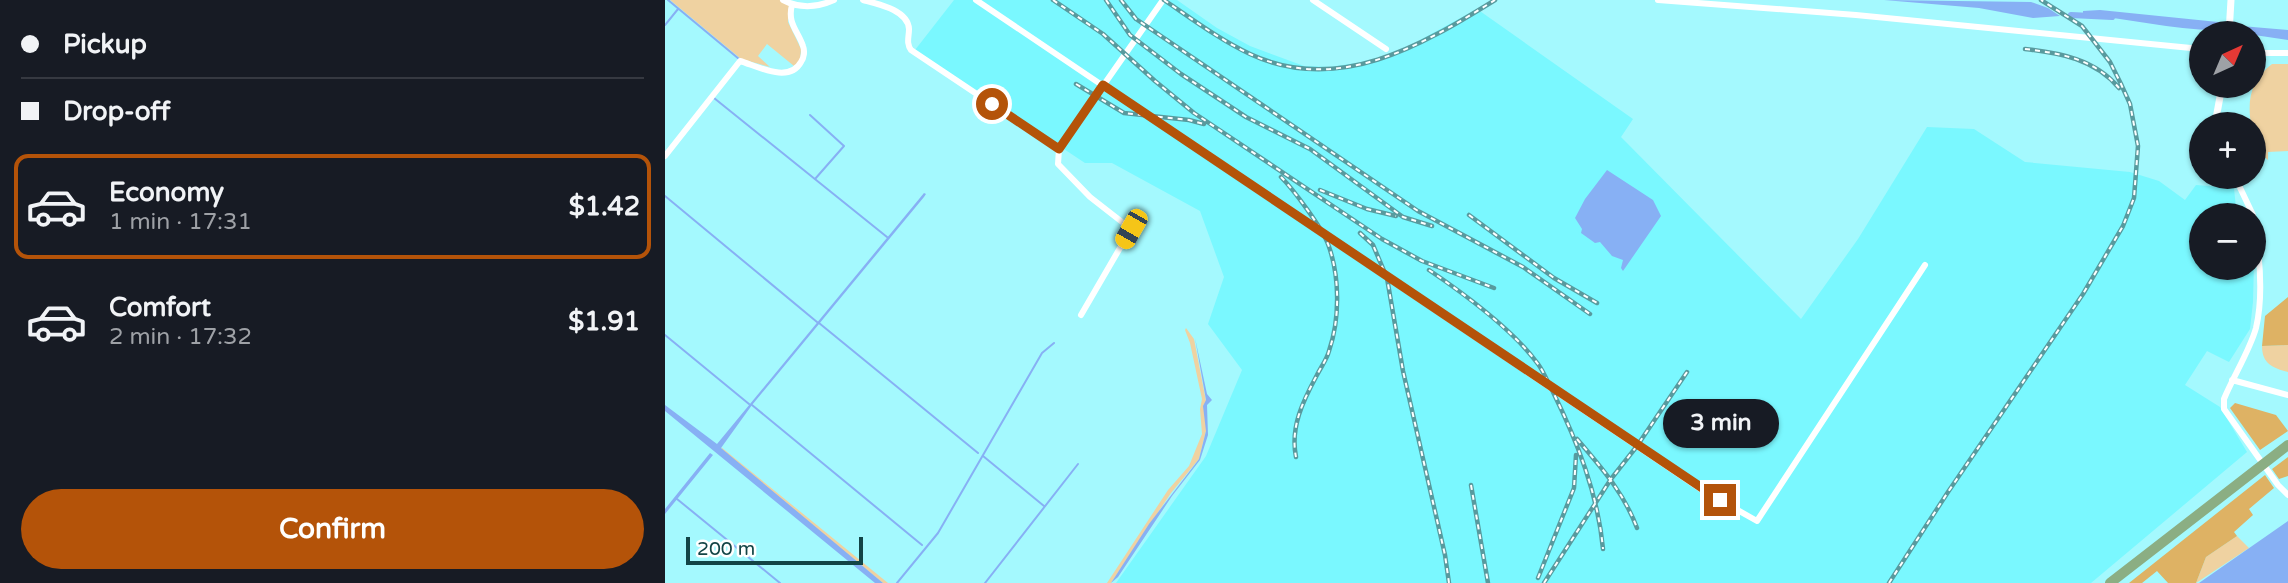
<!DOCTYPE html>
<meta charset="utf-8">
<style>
:root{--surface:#171b24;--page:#242831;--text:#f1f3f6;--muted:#9ea1a6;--line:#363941;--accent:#b45309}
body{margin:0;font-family:"Varela Round",sans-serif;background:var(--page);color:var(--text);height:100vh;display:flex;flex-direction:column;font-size:26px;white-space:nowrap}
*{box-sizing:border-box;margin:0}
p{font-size:23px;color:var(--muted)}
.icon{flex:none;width:38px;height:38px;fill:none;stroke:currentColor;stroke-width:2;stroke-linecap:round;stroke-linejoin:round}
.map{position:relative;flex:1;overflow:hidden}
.side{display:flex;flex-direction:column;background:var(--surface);width:665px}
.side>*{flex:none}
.guide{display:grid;align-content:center;height:154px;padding:0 21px;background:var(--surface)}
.needle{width:46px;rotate:44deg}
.fabs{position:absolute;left:1524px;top:21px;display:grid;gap:14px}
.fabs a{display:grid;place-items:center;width:77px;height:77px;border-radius:50%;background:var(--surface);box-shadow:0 2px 5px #0004;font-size:35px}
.scale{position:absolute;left:21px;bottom:18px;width:177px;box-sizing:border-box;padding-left:7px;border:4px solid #124446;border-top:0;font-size:19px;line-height:24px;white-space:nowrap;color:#124446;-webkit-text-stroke:5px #fff;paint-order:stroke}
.end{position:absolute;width:32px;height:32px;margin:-16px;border:9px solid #b45309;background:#fff;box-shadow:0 0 0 4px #fff}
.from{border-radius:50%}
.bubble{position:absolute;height:49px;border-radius:24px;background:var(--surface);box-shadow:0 2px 5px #0004;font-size:23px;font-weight:700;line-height:49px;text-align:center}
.car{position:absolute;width:21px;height:42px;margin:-21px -10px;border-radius:9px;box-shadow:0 0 5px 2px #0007;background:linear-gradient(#f5c518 24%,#345 0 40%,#f5c518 0 76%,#345 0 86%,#f5c518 0)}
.guide b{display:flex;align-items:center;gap:24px;height:66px;font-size:26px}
.guide b+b{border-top:2px solid var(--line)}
.guide i{width:18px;height:18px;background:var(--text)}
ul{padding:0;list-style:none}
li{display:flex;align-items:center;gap:21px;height:105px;margin:0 14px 10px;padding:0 7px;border:4px solid transparent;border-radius:14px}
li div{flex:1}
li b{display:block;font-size:26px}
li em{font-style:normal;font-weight:700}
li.current{border-color:var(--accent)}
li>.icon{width:63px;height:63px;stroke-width:1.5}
.primary-button{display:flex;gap:14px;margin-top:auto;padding:14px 21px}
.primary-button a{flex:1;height:80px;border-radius:42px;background:var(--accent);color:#fff;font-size:28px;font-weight:700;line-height:80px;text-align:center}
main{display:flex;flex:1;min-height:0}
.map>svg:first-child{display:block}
.built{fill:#7af8ff}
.green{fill:#efd2a1}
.forest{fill:#deb264}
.water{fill:#87b0f4}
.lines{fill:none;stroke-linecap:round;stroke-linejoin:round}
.stream{stroke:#87b0f4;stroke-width:2}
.canal{stroke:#87b0f4;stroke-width:6}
.minor{stroke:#fff;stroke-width:6}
.tertiary{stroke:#fff;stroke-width:7}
.trunk{stroke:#8bae83;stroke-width:10}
.rail-casing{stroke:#589a9e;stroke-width:4.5}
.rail{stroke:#fff;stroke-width:2;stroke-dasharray:5;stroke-linecap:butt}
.route{stroke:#b45309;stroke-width:9}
</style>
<main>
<section class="side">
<div class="guide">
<b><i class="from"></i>Pickup</b>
<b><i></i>Drop-off</b>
</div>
<ul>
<li class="current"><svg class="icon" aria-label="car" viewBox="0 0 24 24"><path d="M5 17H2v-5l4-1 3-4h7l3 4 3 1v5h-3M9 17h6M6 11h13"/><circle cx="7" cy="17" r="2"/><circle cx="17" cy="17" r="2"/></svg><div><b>Economy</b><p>1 min · 17:31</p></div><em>$1.42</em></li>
<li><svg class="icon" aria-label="car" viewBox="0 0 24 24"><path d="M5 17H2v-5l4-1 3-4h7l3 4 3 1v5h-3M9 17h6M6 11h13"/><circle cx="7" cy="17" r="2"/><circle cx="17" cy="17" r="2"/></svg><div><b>Comfort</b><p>2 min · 17:32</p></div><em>$1.91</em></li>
</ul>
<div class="primary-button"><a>Confirm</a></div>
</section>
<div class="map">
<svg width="1623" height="583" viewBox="0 0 1623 583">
<rect width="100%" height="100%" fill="#a4f9fe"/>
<path class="built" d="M289,0H512L552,28L585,46L639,66L665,67L711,60L733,52L812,9L968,119L956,137L1136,319L1193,239L1262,127L1309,129L1360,162L1465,172L1494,181L1520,200L1531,185L1569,188L1571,208L1578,206L1580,215H1536V268H1589V260V262L1588,302L1585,329L1564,362L1542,351L1520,385L1555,407L1582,452L1426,583H451L541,456L577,370L543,324L559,277L535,211L447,163H420L250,50Z"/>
<path class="green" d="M5,0H115L124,5L123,22L136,49L135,61L129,66L102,44L93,56L105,67L76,59Z
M1607,64H1623V151L1603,152V160C1591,151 1589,139 1589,124H1586C1582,99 1586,80 1607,64Z
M521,328L529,339L541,401V431L534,459L506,493L446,583H442L503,490L524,466L537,434L535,409L537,399L525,343L520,330Z
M1623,345V372C1608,368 1597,364 1597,346Z
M56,447L223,583H218L60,454Z
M1572,536L1584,548L1531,583L1541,557Z"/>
<path class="forest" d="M1623,297V345L1597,346L1600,316Z
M1570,403L1611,415L1623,431L1595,450L1565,408Z
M1623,457V476L1614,479L1607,469Z
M1600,475L1609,488L1584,509L1588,515L1569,532L1572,536L1541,557L1531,583H1503L1492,571L1477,583H1464Z"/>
<path class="water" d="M1219,0L1366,2L1383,8L1395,16L1368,18L1314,8Z
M1435,10L1553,22L1561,24L1560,30C1512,32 1466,17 1418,16V11Z
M1576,26L1623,30V40L1576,33Z
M942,170L988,200L996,216L958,271L956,268L958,260L947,256L935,242L930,243L916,233L917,229L910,218L920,199Z
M259,193L261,194L259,197L87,405L56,448L218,583H210L0,411V405L52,444Z
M530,338L542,394L547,400L542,405L543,435L535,460L507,496L453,577L446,583L484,524L534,459L541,431L538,406L541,400Z
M45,453L48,455L0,514V509Z
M1623,521V583H1534Z"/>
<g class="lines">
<path class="stream" d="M3,0L74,59
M0,25L13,9
M49,98L222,237
M145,115L179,146L150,179
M0,196L152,322
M154,323L313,453
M0,335L84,404
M87,405L257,545
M318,456L379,506
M12,499L115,583
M232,583L273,533L377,353L389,343
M320,583L413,464"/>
<path class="canal" d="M1406,15L1447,17"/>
<path class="minor" d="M118,0C135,9 151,8 169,0
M198,0C213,4 243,10 244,29C244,37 241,43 246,50L394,149
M311,0L1037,490L1092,521L1260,265
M648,0L721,49
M993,0L1191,15L1536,49
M1589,53H1623
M0,156L75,61C92,66 124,84 136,62C139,58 140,51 138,46C133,31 122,23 127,5
M1570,177L1588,215
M1589,223C1595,257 1599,294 1591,328C1585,350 1568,377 1559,399V409L1613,485L1623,495
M416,315L466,229L425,197L393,164L394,149L498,0
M1567,380L1623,395"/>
<path class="tertiary" d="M1564,33L1566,0
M1550,124L1557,86"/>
<path class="trunk" d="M1445,583L1623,445"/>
<defs>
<path id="rail" d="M388,0L438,34L490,81L529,113L717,239L757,261L829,288
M441,0L465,35L516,74L581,117L645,149L738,217L767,226
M456,0L471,19L753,211L858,267L925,314
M499,0C527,19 555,40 585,54C673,95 756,46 830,0
M1360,49C1395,53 1430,59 1454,88
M411,84L459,113L524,120L539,124
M616,177C629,190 657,228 663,244C675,276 675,319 664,351C662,359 656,367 652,375C638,401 625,427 631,457
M655,190L702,209L731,216
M804,215L889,278L932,303
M695,233L708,245L722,278L738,371L780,555L784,583
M764,270C798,293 849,331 873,364C879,372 883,383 888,392C912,441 933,494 938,549
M912,439C936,467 959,493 972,528
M806,485L823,583
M873,578L909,488L911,455
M879,583L946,479L972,446L1022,372
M1224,583L1283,492L1418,294L1458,226L1469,198L1473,146L1465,104L1456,84L1445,62L1417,26L1376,0"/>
</defs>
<use href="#rail" class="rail-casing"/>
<use href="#rail" class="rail"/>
</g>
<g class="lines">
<path class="route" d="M327,104L394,149L438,85L1055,500"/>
</g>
</svg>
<div class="fabs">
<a><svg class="needle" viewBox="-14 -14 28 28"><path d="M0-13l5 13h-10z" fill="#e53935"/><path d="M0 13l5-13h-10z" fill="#9ea1a6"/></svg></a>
<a>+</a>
<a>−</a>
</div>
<div class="scale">200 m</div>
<i class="end from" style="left:327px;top:104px"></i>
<i class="end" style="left:1055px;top:500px"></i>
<div class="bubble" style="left:998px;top:399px;width:116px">3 min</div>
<i class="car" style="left:466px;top:229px;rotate:210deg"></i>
</div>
</main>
